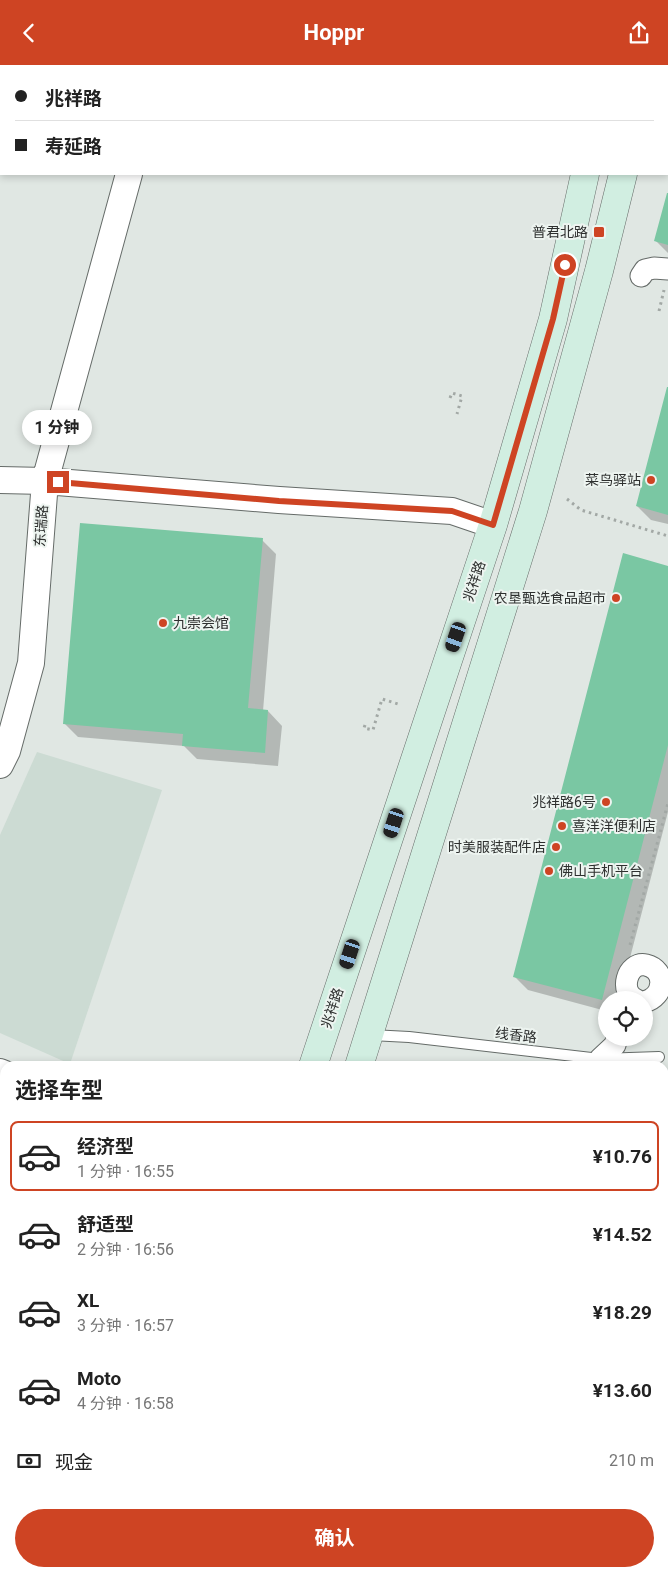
<!DOCTYPE html>
<html lang="zh">
<meta charset="utf-8">
<style>
:root{--surface:#fff;--page:#f6f6f6;--text:#222;--muted:#767676;--line:#e0e0e0;--accent:#ce4423}
body{margin:0;font-family:Roboto,"Noto Sans SC",sans-serif;background:var(--page);color:var(--text);height:100vh;display:flex;flex-direction:column;font-size:19px;white-space:nowrap}
*{box-sizing:border-box;margin:0}
p{font-size:16px;color:var(--muted)}
.icon{flex:none;width:28px;height:28px;fill:none;stroke:currentColor;stroke-width:2;stroke-linecap:round;stroke-linejoin:round}
.map{position:relative;flex:1;overflow:hidden}
.panel{position:absolute;left:0px;top:996px;width:669px;height:516px;display:flex;flex-direction:column;background:var(--surface);border-radius:15px 15px 0 0;box-shadow:0 2px 8px #0003}
.panel>*{flex:none}
.top-card{position:absolute;left:0px;top:0px;width:669px;height:110px;box-shadow:0 2px 8px #0003;display:grid;align-content:center;height:110px;padding:0 15px;background:var(--surface)}
.controls{position:absolute;left:598px;top:926px;display:grid;gap:10px}
.controls a{display:grid;place-items:center;width:55px;height:55px;border-radius:50%;background:var(--surface);box-shadow:0 2px 8px #0003;font-size:25px}
.end{position:absolute;width:22px;height:22px;margin:-11px;border:6px solid #ce4423;background:#fff;box-shadow:0 0 0 2px #fff}
.from{border-radius:50%}
.bubble{position:absolute;height:35px;border-radius:18px;background:var(--surface);box-shadow:0 2px 8px #0003;font-size:16px;font-weight:700;line-height:35px;text-align:center}
.car{position:absolute;width:15px;height:30px;margin:-15px -8px;border-radius:6px;box-shadow:0 0 4px 1px #0007;background:linear-gradient(#222 24%,#8ab4d8 0 40%,#222 0 76%,#8ab4d8 0 86%,#222 0)}
.top-card b{display:flex;align-items:center;gap:18px;height:48px;font-size:19px}
.top-card b+b{border-top:1px solid var(--line)}
.top-card i{width:12px;height:12px;background:var(--text)}
ul{padding:0;list-style:none}
li{display:flex;align-items:center;gap:15px;height:70px;margin:0 10px 8px;padding:0 5px;border:2px solid transparent;border-radius:8px}
li div{flex:1}
li b{display:block;font-size:19px}
li em{font-style:normal;font-weight:700}
li.on{border-color:var(--accent)}
li>.icon{width:45px;height:45px;stroke-width:1.5}
h2{padding:0 15px;font-size:22px;line-height:60px}
.pay{display:flex;align-items:center;gap:12px;height:55px;padding:0 15px;font-size:19px}
.pay p{margin-inline-start:auto}
.cta{display:flex;gap:10px;margin-top:auto;padding:10px 15px}
.cta a{flex:1;height:58px;border-radius:30px;background:var(--accent);color:#fff;font-size:20px;font-weight:700;line-height:58px;text-align:center}
header{display:flex;justify-content:space-between;align-items:center;height:65px;padding:0 15px;background:var(--accent);color:#fff;font-size:22px;font-weight:700}
.map>svg:first-child{display:block}
.built{fill:#ccdbd3}
.green{fill:#f2b1a1}
.shadow{fill:#0003}
.building{fill:#7ac7a3}
.lines{fill:none;stroke-linecap:round;stroke-linejoin:round}
.service-casing{stroke:#656b68;stroke-width:12}
.minor-casing{stroke:#656b68;stroke-width:23}
.tertiary-casing{stroke:#656b68;stroke-width:28}
.secondary-casing{stroke:#656b68;stroke-width:29}
.path{stroke:#a2a8a5;stroke-width:3;stroke-dasharray:2.5 4;stroke-linecap:butt}
.service{stroke:#fff;stroke-width:10}
.minor{stroke:#fff;stroke-width:21}
.tertiary{stroke:#fff;stroke-width:26}
.secondary{stroke:#d1eee1;stroke-width:28}
.route{stroke:#ce4423;stroke-width:6}
.poi-dot{fill:#ce4423;stroke:#edf4f0;stroke-width:2}
.labels{text-anchor:middle;stroke-width:4;stroke-linejoin:round;paint-order:stroke}
.poi-label{font-size:14px;fill:#2e302f;stroke:#edf4f0;text-anchor:end}
.street-label{font-size:14px;fill:#2e302f;stroke:#edf4f0}
</style>
<header><svg class="icon" aria-label="back" viewBox="0 0 24 24"><path d="M15 5l-7 7 7 7"/></svg>Hoppr<svg class="icon" aria-label="share" viewBox="0 0 24 24"><path d="M12 15V3M7 8l5-5 5 5M5 13v7h14v-7"/></svg></header>
<div class="map">
<svg width="668" height="1512" viewBox="0 0 668 1512">
<rect width="100%" height="100%" fill="#e0e7e3"/>
<path class="built" d="M37,687L162,725L70,999L0,968V770Z"/>
<path class="green" d="M664,1016L668,1017V1413L664,1414Z
M252,1508H576L564,1512H251Z"/>
<path class="shadow" d="M668,131V188L655,175Z
M668,324V459L651,455L637,441Z
M262,475L276,489L263,646H268L282,661L278,701L197,694L184,681L78,672L64,658Z
M668,501V747L619,935H606V946L528,925L514,911Z
M664,1440H668V1512H660L659,1508H664Z
M587,1508H651L652,1512H583Z"/>
<path class="building" d="M667,128H668V180L654,176Z
M667,322H668V450L636,441Z
M80,458L263,473L248,643L268,645L265,688L182,681L183,669L63,659Z
M623,488L668,501V680L602,935L513,912Z
M668,1438V1512H658V1508H664V1439Z
M585,1508H642L643,1512H581Z"/>
<g class="lines">
<defs>
<path id="service" d="M371,970L409,972L600,994L659,992
M664,1424L668,1423
M654,1508V1512"/>
<path id="minor" d="M641,211L645,205L654,203L668,204
M637,935C618,928 627,896 646,900C667,905 665,932 644,937
M600,994L615,980L617,972"/>
<path id="tertiary" d="M158,1V0
M0,415L45,416L279,435L452,446L493,460
M0,700L7,686L31,598L45,416L129,109
M0,1007L5,1009"/>
<path id="secondary" d="M583,0V1
M608,1L609,0
M651,1V0
M313,1001L493,460L553,254L585,109
M359,1001L533,446L599,206L623,109
M142,1512L144,1508
M179,1512L180,1508"/>
</defs>
<use href="#service" class="service-casing"/>
<use href="#minor" class="minor-casing"/>
<use href="#tertiary" class="tertiary-casing"/>
<use href="#secondary" class="secondary-casing"/>
<path class="path" d="M659,246L664,225
M450,333L452,328L462,331L457,349
M567,434L581,445L668,471
M365,660L364,663L373,665L382,634L398,639
M630,880L668,738
M664,1057H668
M664,1385H668
M522,1512V1508"/>
<use href="#service" class="service"/>
<use href="#minor" class="minor"/>
<use href="#tertiary" class="tertiary"/>
<use href="#secondary" class="secondary"/>
</g>
<g class="lines">
<path class="route" d="M58,417L279,436L452,446L493,460L553,254L565,200"/>
</g>
<g class="poi-dot">
<rect x="593" y="161" width="12" height="12" rx="2.5"/>
<circle cx="651" cy="415" r="5"/>
<circle cx="616" cy="533" r="5"/>
<circle cx="163" cy="558" r="5"/>
<circle cx="606" cy="737" r="5"/>
<circle cx="562" cy="761" r="5"/>
<circle cx="556" cy="782" r="5"/>
<circle cx="549" cy="806" r="5"/>
</g>
<g class="labels">
<g class="poi-label">
<text x="588" y="172">普君北路</text>
<text x="641" y="420">菜鸟驿站</text>
<text x="606" y="538">农垦甄选食品超市</text>
<text x="173" y="563" text-anchor="start">九崇会馆</text>
<text x="596" y="742">兆祥路6号</text>
<text x="572" y="766" text-anchor="start">喜洋洋便利店</text>
<text x="546" y="787">时美服装配件店</text>
<text x="559" y="811" text-anchor="start">佛山手机平台</text>
</g>
<g class="street-label">
<text transform="translate(41 461) rotate(-86)" y="5">东瑞路</text>
<text transform="translate(474 516) rotate(-72)" y="5">兆祥路</text>
<text transform="translate(332 943) rotate(-72)" y="5">兆祥路</text>
<text transform="translate(516 970) rotate(7)" y="5">线香路</text>
</g>
</g>
</svg>
<div class="controls">
<a><svg class="icon" aria-label="locate" viewBox="0 0 24 24"><circle cx="12" cy="12" r="6"/><path d="M12 2v4M12 18v4M2 12h4M18 12h4"/></svg></a>
</div>
<i class="end from" style="left:565px;top:200px"></i>
<i class="end" style="left:58px;top:417px"></i>
<div class="bubble" style="left:22px;top:345px;width:70px">1 分钟</div>
<i class="car" style="left:456px;top:572px;rotate:199deg"></i>
<i class="car" style="left:394px;top:758px;rotate:198deg"></i>
<i class="car" style="left:350px;top:889px;rotate:198deg"></i>
<div class="top-card">
<b><i class="from"></i>兆祥路</b>
<b><i></i>寿延路</b>
</div>
<section class="panel">
<h2>选择车型</h2>
<ul>
<li class="on"><svg class="icon" aria-label="car" viewBox="0 0 24 24"><path d="M5 17H2v-5l4-1 3-4h7l3 4 3 1v5h-3M9 17h6M6 11h13"/><circle cx="7" cy="17" r="2"/><circle cx="17" cy="17" r="2"/></svg><div><b>经济型</b><p>1 分钟 · 16:55</p></div><em>¥10.76</em></li>
<li><svg class="icon" aria-label="car" viewBox="0 0 24 24"><path d="M5 17H2v-5l4-1 3-4h7l3 4 3 1v5h-3M9 17h6M6 11h13"/><circle cx="7" cy="17" r="2"/><circle cx="17" cy="17" r="2"/></svg><div><b>舒适型</b><p>2 分钟 · 16:56</p></div><em>¥14.52</em></li>
<li><svg class="icon" aria-label="car" viewBox="0 0 24 24"><path d="M5 17H2v-5l4-1 3-4h7l3 4 3 1v5h-3M9 17h6M6 11h13"/><circle cx="7" cy="17" r="2"/><circle cx="17" cy="17" r="2"/></svg><div><b>XL</b><p>3 分钟 · 16:57</p></div><em>¥18.29</em></li>
<li><svg class="icon" aria-label="car" viewBox="0 0 24 24"><path d="M5 17H2v-5l4-1 3-4h7l3 4 3 1v5h-3M9 17h6M6 11h13"/><circle cx="7" cy="17" r="2"/><circle cx="17" cy="17" r="2"/></svg><div><b>Moto</b><p>4 分钟 · 16:58</p></div><em>¥13.60</em></li>
</ul>
<div class="pay"><svg class="icon" aria-label="cash" viewBox="0 0 24 24"><path d="M3 7h18v10H3z"/><circle cx="12" cy="12" r="2"/></svg>现金<p>210 m</p></div>
<div class="cta"><a>确认</a></div>
</section>
</div>
